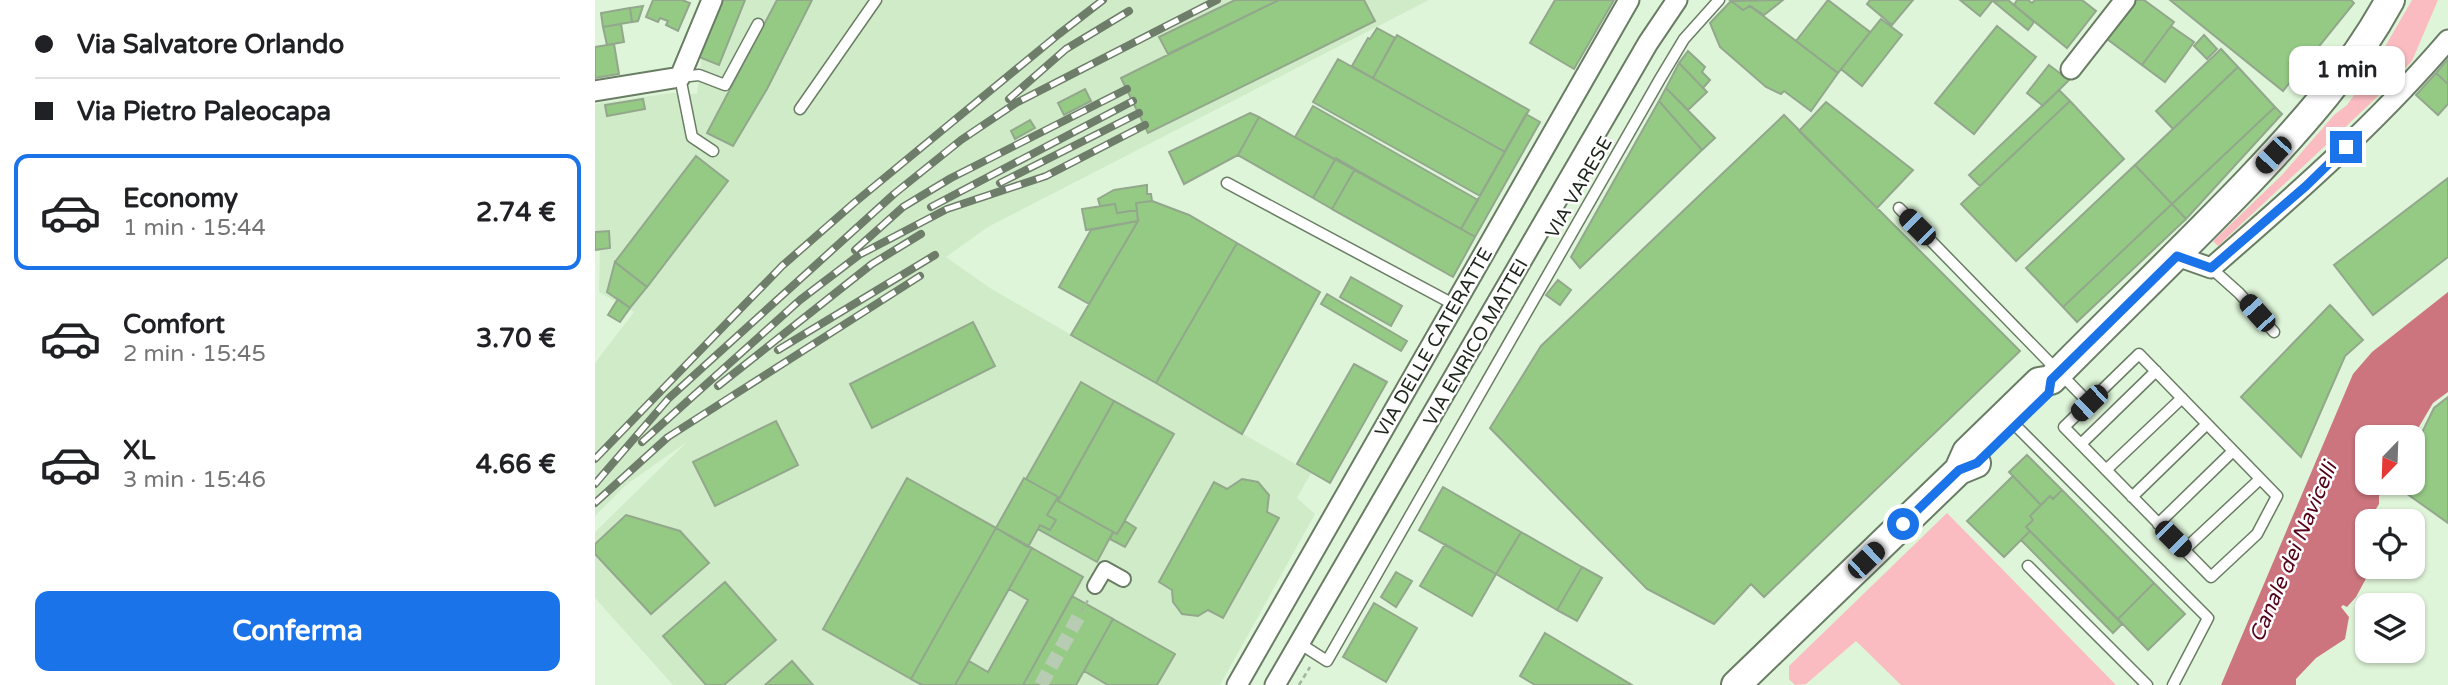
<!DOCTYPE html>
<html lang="it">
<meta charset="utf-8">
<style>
:root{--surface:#fff;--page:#f6f6f6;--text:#202124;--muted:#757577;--line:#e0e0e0;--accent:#1a73e8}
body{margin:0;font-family:"Varela Round",sans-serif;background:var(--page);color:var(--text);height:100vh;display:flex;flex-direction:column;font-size:26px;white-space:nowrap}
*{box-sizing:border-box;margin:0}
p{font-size:23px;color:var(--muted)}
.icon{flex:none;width:38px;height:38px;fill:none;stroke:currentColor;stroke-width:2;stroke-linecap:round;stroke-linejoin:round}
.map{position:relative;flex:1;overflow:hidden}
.drawer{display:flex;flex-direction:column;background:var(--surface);width:595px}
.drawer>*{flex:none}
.guide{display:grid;align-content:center;height:154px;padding:0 35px;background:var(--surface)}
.needle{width:46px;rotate:203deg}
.fabs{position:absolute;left:1760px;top:425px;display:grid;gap:14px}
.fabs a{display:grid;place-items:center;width:70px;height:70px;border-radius:14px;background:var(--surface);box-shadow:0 2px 5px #0004;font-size:35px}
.end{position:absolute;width:32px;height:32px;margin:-16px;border:9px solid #1a73e8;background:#fff;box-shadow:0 0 0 4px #fff}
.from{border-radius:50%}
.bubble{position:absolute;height:49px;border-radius:14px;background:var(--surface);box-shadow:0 2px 5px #0004;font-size:23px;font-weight:800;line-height:49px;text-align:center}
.car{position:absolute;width:21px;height:42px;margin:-21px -10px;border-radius:9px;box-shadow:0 0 5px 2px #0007;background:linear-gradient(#222 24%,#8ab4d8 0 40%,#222 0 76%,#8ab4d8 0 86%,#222 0)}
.guide b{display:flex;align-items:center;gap:24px;height:66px;font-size:26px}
.guide b+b{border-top:2px solid var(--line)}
.guide i{width:18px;height:18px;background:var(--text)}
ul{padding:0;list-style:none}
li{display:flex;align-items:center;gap:21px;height:116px;margin:0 14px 10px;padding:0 21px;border:4px solid transparent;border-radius:14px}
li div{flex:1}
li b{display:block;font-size:26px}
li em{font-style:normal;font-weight:800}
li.on{border-color:var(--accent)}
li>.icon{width:63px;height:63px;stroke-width:1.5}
.primary-button{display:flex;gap:14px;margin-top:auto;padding:14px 35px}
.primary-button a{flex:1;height:80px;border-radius:14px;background:var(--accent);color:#fff;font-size:28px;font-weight:800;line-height:80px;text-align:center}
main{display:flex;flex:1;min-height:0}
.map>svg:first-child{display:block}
.built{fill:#d0ebc8}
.green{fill:#fabcc0}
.water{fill:#cd757e}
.building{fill:#95ca85;stroke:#92a78c;stroke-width:2}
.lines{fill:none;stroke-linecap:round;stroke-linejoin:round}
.pedestrian-tunnel{stroke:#b8ccb3;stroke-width:14;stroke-dasharray:14 7;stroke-linecap:butt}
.service-casing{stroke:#697d64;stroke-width:13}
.pedestrian-casing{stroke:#697d64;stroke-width:18}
.minor-casing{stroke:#697d64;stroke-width:23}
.secondary-casing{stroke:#697d64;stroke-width:32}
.path{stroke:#a4b69f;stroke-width:2.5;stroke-dasharray:5 3.5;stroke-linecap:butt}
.service{stroke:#fff;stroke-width:10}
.pedestrian{stroke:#fff;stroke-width:14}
.minor{stroke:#fff;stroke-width:19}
.secondary{stroke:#fff;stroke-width:28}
.rail-casing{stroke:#6e7c6a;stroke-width:8}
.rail{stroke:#fff;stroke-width:5;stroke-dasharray:16;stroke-linecap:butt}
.route{stroke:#1a73e8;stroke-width:9}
.labels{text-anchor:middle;stroke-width:5;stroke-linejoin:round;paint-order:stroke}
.street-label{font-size:19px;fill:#1e271c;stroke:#fff}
.water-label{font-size:21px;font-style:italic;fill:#56031a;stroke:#fff}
</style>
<main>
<section class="drawer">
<div class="guide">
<b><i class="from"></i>Via Salvatore Orlando</b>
<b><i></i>Via Pietro Paleocapa</b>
</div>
<ul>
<li class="on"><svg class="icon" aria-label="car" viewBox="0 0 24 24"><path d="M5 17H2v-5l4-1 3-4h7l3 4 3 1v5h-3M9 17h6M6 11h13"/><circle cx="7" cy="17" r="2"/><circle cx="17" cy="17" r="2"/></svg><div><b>Economy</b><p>1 min · 15:44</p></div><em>2.74 €</em></li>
<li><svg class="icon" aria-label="car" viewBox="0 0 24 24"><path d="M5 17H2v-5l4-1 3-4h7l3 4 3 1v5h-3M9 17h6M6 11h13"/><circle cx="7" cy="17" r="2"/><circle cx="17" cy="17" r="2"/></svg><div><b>Comfort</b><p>2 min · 15:45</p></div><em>3.70 €</em></li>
<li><svg class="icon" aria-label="car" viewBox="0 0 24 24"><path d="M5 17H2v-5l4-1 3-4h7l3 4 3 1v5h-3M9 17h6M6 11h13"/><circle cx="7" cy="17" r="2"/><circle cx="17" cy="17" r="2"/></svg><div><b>XL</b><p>3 min · 15:46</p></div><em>4.66 €</em></li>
</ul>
<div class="primary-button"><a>Conferma</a></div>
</section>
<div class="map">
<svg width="1853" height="685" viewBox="0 0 1853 685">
<rect width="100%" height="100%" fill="#dff5d9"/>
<path class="built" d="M125,0H834L393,227L351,257L395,288L716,473L702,498L720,514L625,685H78L0,598V532L92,442L32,484L0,516V363L39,312L4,292L5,251H0V104L76,93L102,94L106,64L105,51Z"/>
<path class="green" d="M1817,0H1843L1817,61L1777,102L1623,246L1618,241L1686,176L1739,115L1752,105L1773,76Z
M1352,513L1521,685H1306L1261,641L1211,684L1200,685L1194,679V666Z"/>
<path class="water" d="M1853,292V392L1838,403L1818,437L1773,438V483H1792L1784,496V504L1773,522V567L1775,571L1761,597L1752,607L1748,605L1746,607L1754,617L1750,639L1721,658L1701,679V685H1626L1758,374L1777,352Z"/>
<path class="building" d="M58,0H87L95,3L83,31L71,25L73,21L65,18L63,22L51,17Z
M125,0H150L124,65L104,57Z
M182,0H217L172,89L138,146L112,133Z
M640,0H684L573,54L564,37Z
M684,0H769L780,21L553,133L526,78Z
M960,0H1019L979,69L935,43Z
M1188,0L1169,15L1155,6L1148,10L1136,1Z
M1233,0L1275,32L1243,73L1201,41Z
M1275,0H1318L1297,25L1272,4Z
M1365,0H1398L1385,16Z
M1413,0L1439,22L1433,30L1398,1Z
M1422,0H1433L1437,3L1440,0H1487L1501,11L1472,48L1419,5Z
M1541,0H1549L1579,22L1547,65L1512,39Z
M1575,0H1756L1759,3L1688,91Z
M1136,1L1148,10L1155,6L1243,73L1216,111L1189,91L1186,94L1171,87L1125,47L1115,23Z
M48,6L43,21L37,22L35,8Z
M35,8L37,22L8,27L6,13Z
M1286,19L1307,35L1267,86L1246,69Z
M26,24L29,42L12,45L8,27Z
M1402,26L1441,57L1379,134L1340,103Z
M1576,26L1599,42L1570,82L1547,65Z
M782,28L800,38L778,78L757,66L773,38L775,39Z
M802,35L934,110L910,152L778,78Z
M1609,35L1622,49L1612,59L1599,46Z
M19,44L24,74L0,78V47Z
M1626,49L1643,67L1578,129L1561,111Z
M1093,51L1110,67L1107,72L1115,80L1108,88L1084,63Z
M743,59L910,152L885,196L718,102Z
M1853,59V84L1841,73Z
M1084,63L1112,92L1093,110L1071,88Z
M1454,65L1474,80L1448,106L1432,93Z
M1643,67L1680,107L1577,204L1540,165Z
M1841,73L1853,84V104L1843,115L1821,95Z
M1071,88L1120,138L1107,150L1064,101Z
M490,89L496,101L469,115L463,103Z
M1464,90L1475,101L1385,186L1374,175Z
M48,99L50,109L12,116L10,105Z
M1064,101L1107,150L985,268L976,257Z
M1475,101L1529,159L1421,261L1366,204Z
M1231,102L1318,170L1282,208L1204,131Z
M718,106L883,200L866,229L700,137Z
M1680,107L1687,114L1591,219L1577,204Z
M655,113L664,117L643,155L589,184L574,152Z
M931,114L945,122L880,237L866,229Z
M1189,115L1425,351L1169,597L1156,584L1119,624L1052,589L895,428L946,346Z
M664,117L740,160L718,198L643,155Z
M435,120L440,128L420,139L416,131Z
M101,156L133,181L52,287L20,262Z
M741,158L760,169L737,209L718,198Z
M1540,165L1577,204L1468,307L1431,268Z
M760,169L880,237L858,277L737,209Z
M1853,178V257L1778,315L1739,265Z
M552,185V194H556L557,201L541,203L542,210L522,213L520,204L505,206L503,199L519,190Z
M557,201L594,215L642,243L561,383L476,335L543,221L541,203Z
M520,204L522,213L542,210L543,221L491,230L487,209Z
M1577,204L1591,219L1482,322L1468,307Z
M543,221L494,304L464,287L496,230Z
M14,231L15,248L0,250V232Z
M642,243L725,292L647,434L561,383Z
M20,262L52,287L35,308L12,292Z
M756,277L807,306L796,326L745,297Z
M963,280L976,290L965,305L951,295Z
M732,294L812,341L806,351L726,304Z
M23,299L35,308L25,322L13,315Z
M1735,305L1768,340L1750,356L1706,457L1646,397Z
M378,322L400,366L277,428L255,384Z
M759,364L792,382L735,483L702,464Z
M486,382L519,401L465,498L431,479Z
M1853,397V523L1801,486L1803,483H1818V451L1839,408Z
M519,401L579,434L522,534L463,501Z
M181,421L203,465L120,506L98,462Z
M1432,455L1467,490L1458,499L1455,496L1446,505L1414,472Z
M1418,476L1446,505L1435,516L1438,520L1431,527L1435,531L1409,557L1372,521Z
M312,478L401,528L316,679L228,629Z
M429,478L463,497L452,515L461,520L455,530L445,525L433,547L401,528Z
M647,479L663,482L674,495L672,512L684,518L628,618L613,610L603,616L587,614L578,602L577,590L564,582L619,482L632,489Z
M848,487L926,532L901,574L824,530Z
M1467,490L1559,583L1523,619L1431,527L1438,520L1435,516L1455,496L1458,499Z
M461,500L518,532L502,562L443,529L445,525L455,530L461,520L452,515Z
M31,515L85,531L114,563L56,614L0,554V544Z
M530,521L541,528L530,547L515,539L518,532L522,534Z
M401,528L437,548L360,685H327L316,679Z
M1435,531L1527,624L1518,633L1426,540Z
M926,532L987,567L962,610L901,574Z
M850,544L901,574L877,616L825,586Z
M437,548L488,577L428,685H360L374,661L393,672L433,600L414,589Z
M987,567L1007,578L982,621L962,610Z
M801,572L817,581L801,607L786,597Z
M130,582L181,640L129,685H111L68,636Z
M1559,583L1590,614L1553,650L1523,619Z
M477,596L518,619L481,685H428Z
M779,603L822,628L791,682L748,657Z
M518,619L580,654L562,685H513L489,671Z
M950,633L1037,685H940L925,676Z
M197,661L218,685H170Z"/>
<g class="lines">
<path class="pedestrian-tunnel" d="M446,685L486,612"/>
<defs>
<path id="service" d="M205,109L281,0
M118,151L97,137L85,77L104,75L130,85L163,24
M632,183L860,305
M1304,208L1494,403
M1616,268L1644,293L1679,332
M1544,354L1682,496L1662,534L1616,577L1469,427Z
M1413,418L1613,618L1578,685
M1486,444L1561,371
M1511,470L1587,398
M1537,497L1612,424
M1563,524L1638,451
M1589,550L1665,479
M1433,566L1552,685
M704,643L732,661L1065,79L1089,39L1124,0"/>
<path id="pedestrian" d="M500,586L510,569L528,579"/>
<path id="minor" d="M1476,69L1530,0
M0,91L85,77L117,0
M1582,256L1616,268C1699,196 1781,124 1853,40
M642,685L1034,0
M680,685L1053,43L1082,0"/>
<path id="secondary" d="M1364,470L1372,452L1444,382L1456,380C1522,313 1590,248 1655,180C1708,124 1758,68 1795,0
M1141,685L1364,470L1381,463"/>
</defs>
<use href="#service" class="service-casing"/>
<use href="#pedestrian" class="pedestrian-casing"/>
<use href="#minor" class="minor-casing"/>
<use href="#secondary" class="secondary-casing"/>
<path class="path" d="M486,612L493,600
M704,685L715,667"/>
<use href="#service" class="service"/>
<use href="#pedestrian" class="pedestrian"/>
<use href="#minor" class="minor"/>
<use href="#secondary" class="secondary"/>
<defs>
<path id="rail" d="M414,99L471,49L534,11
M405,183L544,113
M336,207L538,101
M260,250L308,207L356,178L532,89
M183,350L340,255
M123,386L277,264L326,234
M47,442L205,300L264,255L352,209L451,176L550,125
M0,459L187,266L259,203L464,34L508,0
M0,484L74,398L299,194L366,140L421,103L622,0
M0,503L73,437L325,276"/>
</defs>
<use href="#rail" class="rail-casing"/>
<use href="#rail" class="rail"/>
</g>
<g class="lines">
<path class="route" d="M1308,524L1364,470L1382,463L1454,393L1456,380L1582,256L1616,268L1711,186L1751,147"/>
</g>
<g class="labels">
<g class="street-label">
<text transform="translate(983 187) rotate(-60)" y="7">VIA VARESE</text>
<text transform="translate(838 342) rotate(-60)" y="7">VIA DELLE CATERATTE</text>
<text transform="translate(880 342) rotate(-60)" y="7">VIA ENRICO MATTEI</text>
</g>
<g class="water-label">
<text transform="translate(1698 552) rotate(-67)" y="7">Canale dei Navicelli</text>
</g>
</g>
</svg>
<div class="fabs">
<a><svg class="needle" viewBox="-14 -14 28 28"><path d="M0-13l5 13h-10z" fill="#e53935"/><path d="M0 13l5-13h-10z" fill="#757577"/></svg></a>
<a><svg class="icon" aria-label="locate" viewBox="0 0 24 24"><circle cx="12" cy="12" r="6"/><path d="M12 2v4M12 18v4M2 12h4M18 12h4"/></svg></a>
<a><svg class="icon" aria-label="layers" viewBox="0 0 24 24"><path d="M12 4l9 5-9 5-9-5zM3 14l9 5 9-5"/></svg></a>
</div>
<i class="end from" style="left:1308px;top:524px"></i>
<i class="end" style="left:1751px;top:147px"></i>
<div class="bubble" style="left:1694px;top:46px;width:116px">1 min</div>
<i class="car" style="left:1678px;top:155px;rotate:223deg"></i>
<i class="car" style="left:1322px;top:227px;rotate:315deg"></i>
<i class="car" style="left:1662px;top:313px;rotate:318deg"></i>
<i class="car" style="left:1494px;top:403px;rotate:226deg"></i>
<i class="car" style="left:1578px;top:539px;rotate:135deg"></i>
<i class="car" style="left:1271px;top:560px;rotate:46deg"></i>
</div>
</main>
